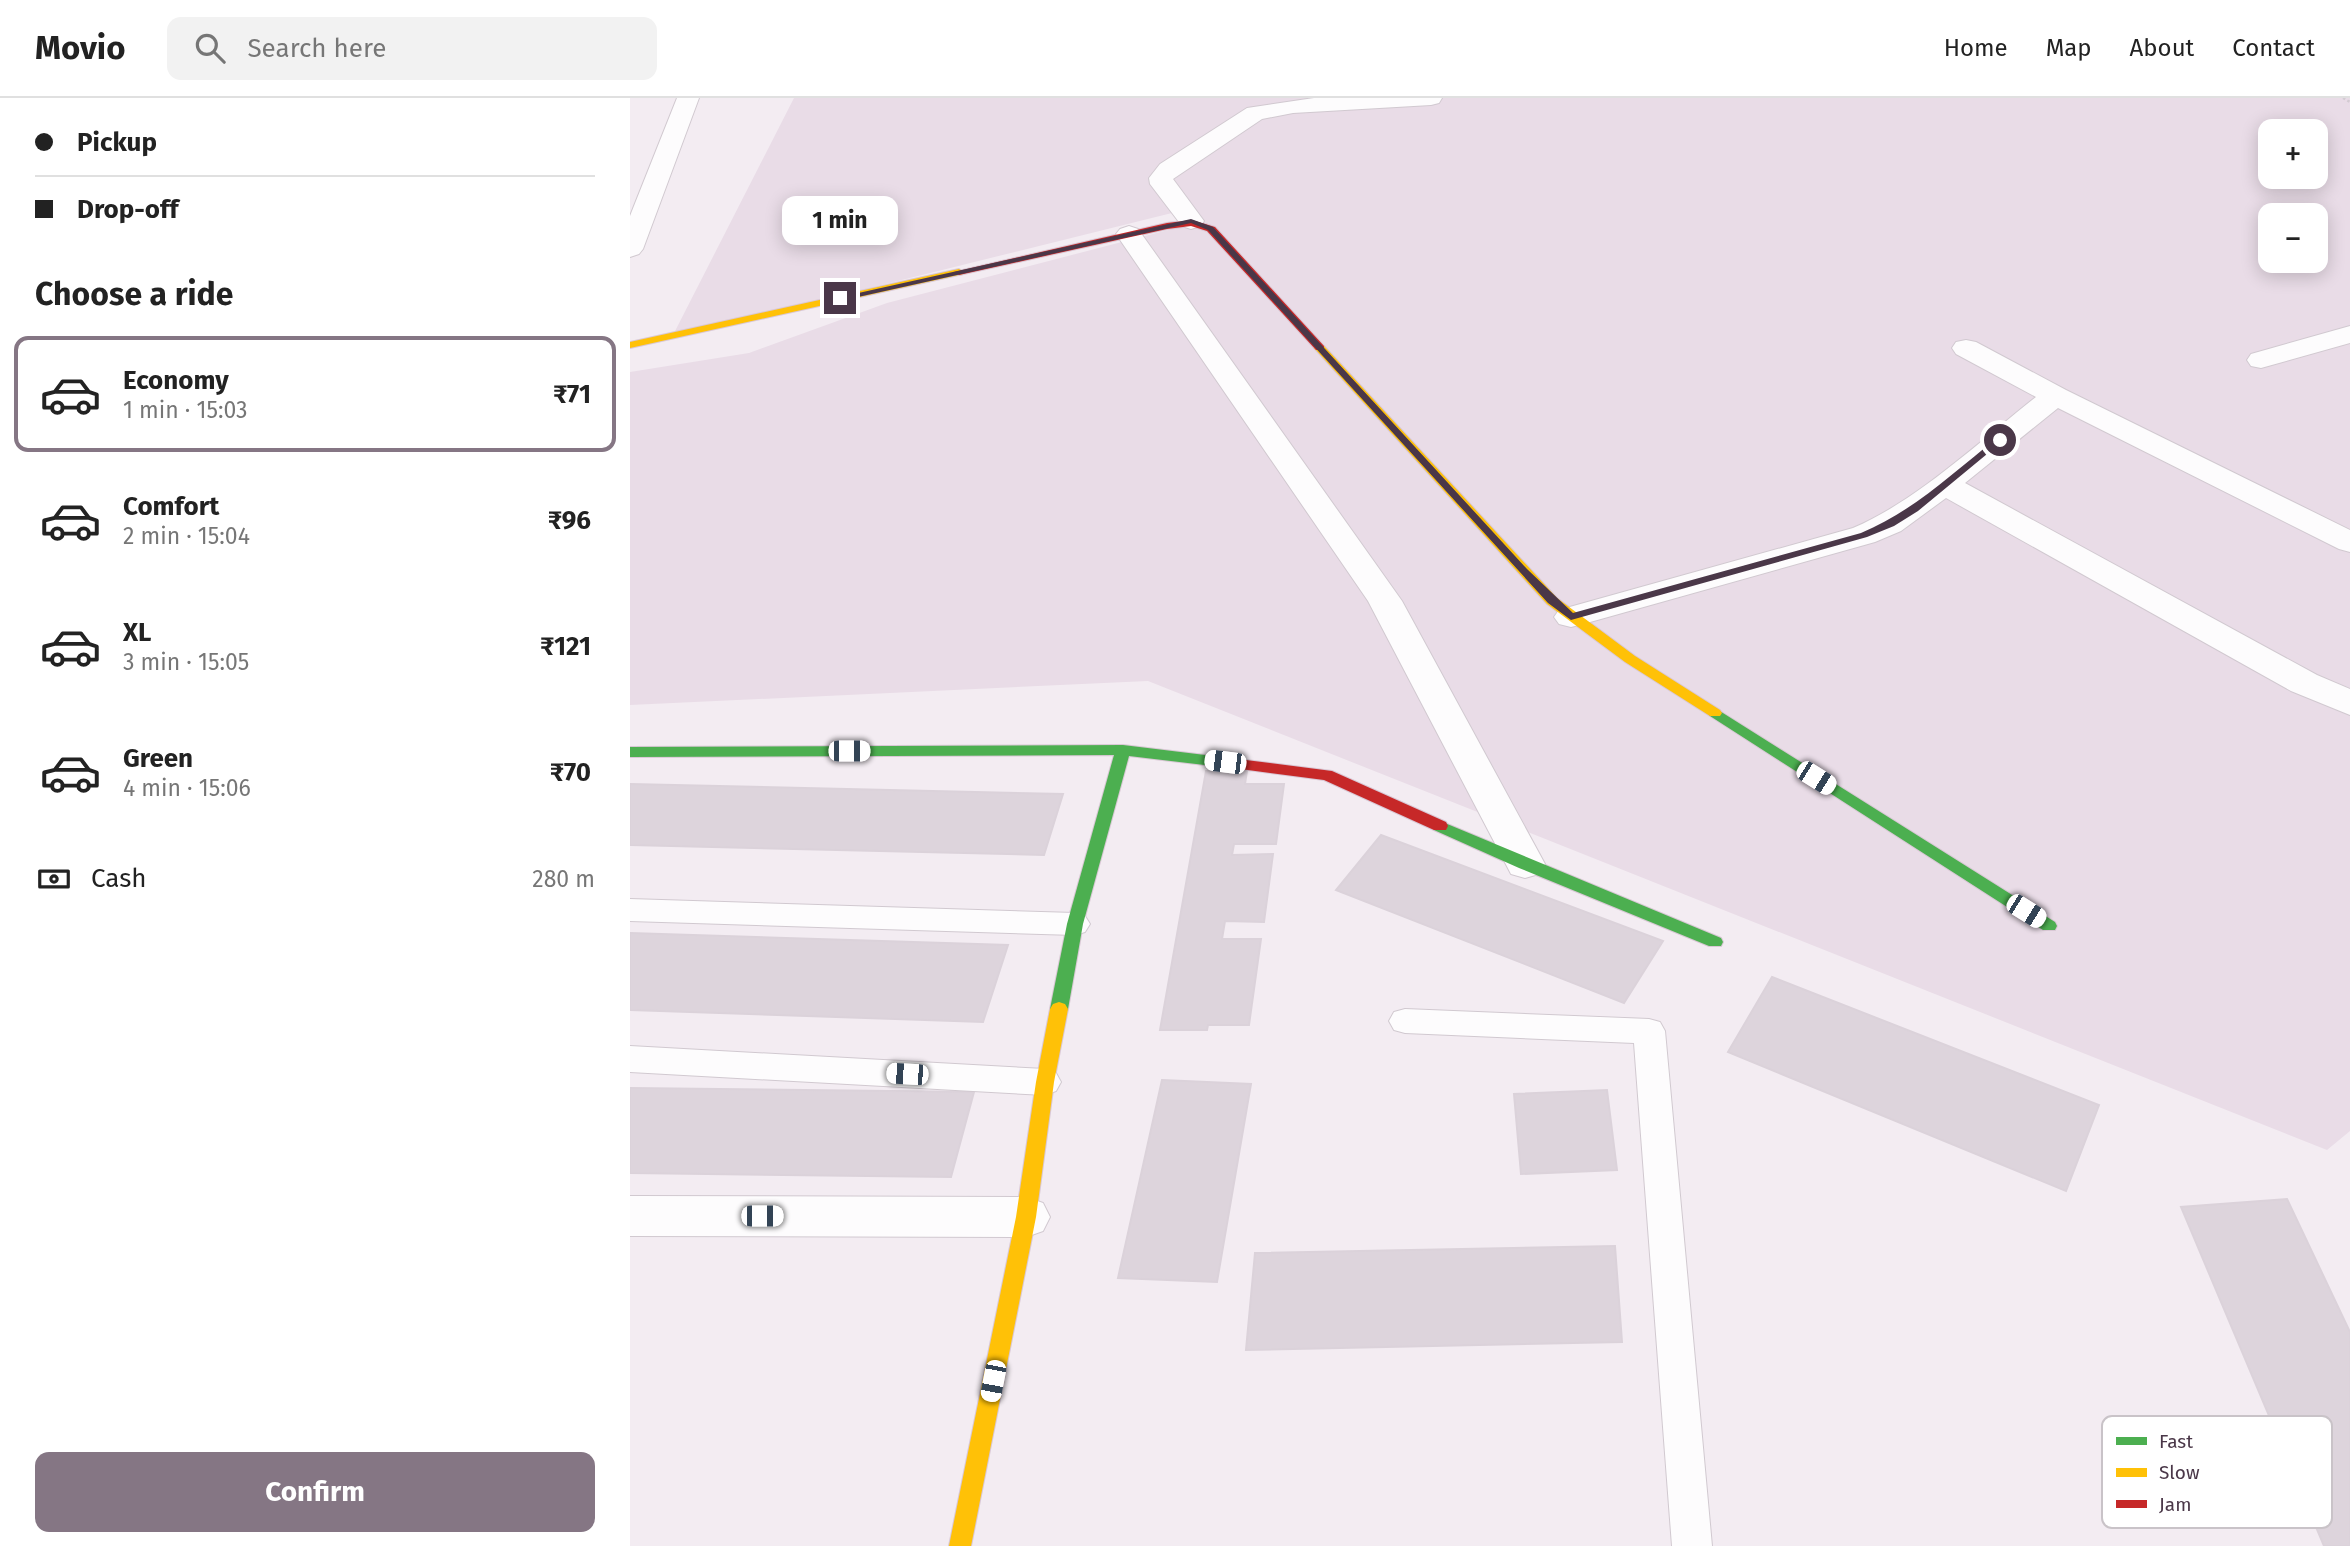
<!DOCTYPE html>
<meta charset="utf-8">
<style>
:root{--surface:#fff;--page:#f2f2f2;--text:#222;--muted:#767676;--line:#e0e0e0;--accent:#857684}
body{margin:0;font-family:"Fira Sans",sans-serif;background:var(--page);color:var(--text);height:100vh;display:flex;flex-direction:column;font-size:26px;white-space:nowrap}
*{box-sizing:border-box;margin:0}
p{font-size:23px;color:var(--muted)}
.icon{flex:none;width:38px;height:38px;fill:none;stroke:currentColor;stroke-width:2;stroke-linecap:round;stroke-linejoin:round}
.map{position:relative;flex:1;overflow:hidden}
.drawer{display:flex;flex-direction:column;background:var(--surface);width:630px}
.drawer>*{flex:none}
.guide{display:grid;align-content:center;height:154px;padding:0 35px;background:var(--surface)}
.tools{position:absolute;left:1628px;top:21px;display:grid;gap:14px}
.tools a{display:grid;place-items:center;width:70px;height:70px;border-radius:14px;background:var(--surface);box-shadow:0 4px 18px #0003;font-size:35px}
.end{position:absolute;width:32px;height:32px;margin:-16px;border:9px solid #4a3748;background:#fff;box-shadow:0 0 0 4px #fff}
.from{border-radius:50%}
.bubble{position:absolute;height:49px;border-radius:14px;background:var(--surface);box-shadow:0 4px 18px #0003;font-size:23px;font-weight:700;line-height:49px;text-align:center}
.car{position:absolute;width:21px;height:42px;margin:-21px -10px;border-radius:9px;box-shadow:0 0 5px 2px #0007;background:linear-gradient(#fff 24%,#345 0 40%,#fff 0 76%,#345 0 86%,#fff 0)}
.guide b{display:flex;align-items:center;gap:24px;height:66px;font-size:26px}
.guide b+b{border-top:2px solid var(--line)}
.guide i{width:18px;height:18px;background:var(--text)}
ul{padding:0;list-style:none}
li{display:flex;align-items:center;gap:21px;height:116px;margin:0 14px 10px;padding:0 21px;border:4px solid transparent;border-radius:14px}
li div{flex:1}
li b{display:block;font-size:26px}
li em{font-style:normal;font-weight:700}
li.on{border-color:var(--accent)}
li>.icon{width:63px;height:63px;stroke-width:1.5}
h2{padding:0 35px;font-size:32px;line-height:84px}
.pay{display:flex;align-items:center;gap:18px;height:77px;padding:0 35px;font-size:26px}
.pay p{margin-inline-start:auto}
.button{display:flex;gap:14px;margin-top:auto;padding:14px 35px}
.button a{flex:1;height:80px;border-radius:14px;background:var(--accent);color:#fff;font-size:28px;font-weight:700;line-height:80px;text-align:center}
header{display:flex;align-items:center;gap:42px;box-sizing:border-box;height:98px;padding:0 35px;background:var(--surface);border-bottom:2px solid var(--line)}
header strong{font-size:33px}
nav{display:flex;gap:38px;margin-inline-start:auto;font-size:24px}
.search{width:490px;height:63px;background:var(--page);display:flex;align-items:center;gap:18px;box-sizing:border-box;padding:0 24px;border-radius:14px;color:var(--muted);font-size:26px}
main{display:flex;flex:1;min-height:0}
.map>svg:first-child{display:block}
.residential{fill:#e9dce7;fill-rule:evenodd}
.building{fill:#ddd4dc;stroke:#dbd2da;stroke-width:2}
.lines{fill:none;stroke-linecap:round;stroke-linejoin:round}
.lane-casing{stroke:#d1c9d0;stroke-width:2}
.street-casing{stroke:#d1c9d0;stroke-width:2}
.fast-casing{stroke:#d9c8d5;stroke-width:2}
.slow-casing{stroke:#d9c8d5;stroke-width:2}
.jam-casing{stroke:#d9c8d5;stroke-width:2}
.path{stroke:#d3cbd2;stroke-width:2.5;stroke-dasharray:2.5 2.5;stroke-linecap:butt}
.lane{fill:#fdfcfd;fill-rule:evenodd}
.street{fill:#fdfcfd;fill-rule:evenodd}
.fast{fill:#4caf50;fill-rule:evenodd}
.slow{fill:#ffc107;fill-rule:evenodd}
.jam{fill:#c62828;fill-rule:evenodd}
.route{fill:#4a3748}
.key{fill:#fff;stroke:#c9c3c8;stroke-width:2}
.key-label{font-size:19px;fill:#4a3748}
</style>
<header>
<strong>Movio</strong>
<div class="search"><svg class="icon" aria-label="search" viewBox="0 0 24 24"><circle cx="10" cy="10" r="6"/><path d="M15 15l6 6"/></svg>Search here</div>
<nav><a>Home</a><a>Map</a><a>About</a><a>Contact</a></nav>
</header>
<main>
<section class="drawer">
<div class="guide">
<b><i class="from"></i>Pickup</b>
<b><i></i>Drop-off</b>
</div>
<h2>Choose a ride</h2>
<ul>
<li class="on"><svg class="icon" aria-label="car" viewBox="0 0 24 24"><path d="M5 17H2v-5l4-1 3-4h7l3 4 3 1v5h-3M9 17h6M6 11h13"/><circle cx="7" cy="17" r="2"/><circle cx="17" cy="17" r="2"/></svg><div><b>Economy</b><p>1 min · 15:03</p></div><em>₹71</em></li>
<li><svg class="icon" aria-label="car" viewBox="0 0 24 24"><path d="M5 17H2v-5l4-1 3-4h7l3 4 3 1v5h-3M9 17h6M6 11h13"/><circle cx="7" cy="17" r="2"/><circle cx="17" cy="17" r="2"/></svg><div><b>Comfort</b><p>2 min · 15:04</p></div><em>₹96</em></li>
<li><svg class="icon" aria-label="car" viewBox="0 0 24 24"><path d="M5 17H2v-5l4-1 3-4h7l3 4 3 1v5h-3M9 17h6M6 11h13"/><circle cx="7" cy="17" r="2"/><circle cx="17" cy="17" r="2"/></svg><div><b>XL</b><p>3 min · 15:05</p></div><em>₹121</em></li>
<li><svg class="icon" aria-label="car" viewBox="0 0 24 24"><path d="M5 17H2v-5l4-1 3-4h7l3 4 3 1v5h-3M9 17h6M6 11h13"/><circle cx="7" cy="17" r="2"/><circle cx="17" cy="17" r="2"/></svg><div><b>Green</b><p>4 min · 15:06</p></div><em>₹70</em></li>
</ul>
<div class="pay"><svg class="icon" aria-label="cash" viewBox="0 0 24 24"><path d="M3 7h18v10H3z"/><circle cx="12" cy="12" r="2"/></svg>Cash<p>280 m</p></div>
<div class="button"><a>Confirm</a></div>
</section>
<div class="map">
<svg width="1720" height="1448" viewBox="0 0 1720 1448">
<rect width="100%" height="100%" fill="#f3ecf2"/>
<path class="residential" d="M164,0H1720V1033L1697,1052L518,583L0,607V274L119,255L257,205L565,125L558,111L42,239ZM1640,33H1685V79H1640ZM1640,117H1685V163H1640Z"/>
<path class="building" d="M576,673H617L615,686H654L646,746H604L602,757L643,756L634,824L595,823L592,841H631L619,927H578L577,932H530Z
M0,686L433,696L414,757L0,747Z
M751,737L1033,843L994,905L706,792Z
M0,835L378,847L353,924L0,912Z
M1142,879L1469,1007L1436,1093L1098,954Z
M532,982L621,986L587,1184L488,1180Z
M0,990L344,994L321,1079L0,1075Z
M977,992L987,1072L891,1076L884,996Z
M1657,1101L1720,1234V1448H1694L1551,1109Z
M985,1148L992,1244L616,1252L625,1155Z"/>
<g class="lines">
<defs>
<path id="lane" d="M0,801L445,815L455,818L460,826L455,834L445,837L0,823Z
M775,911L1019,921L1030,924L1035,933L1082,1448H1042L1004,945L775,935L764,932L759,923L764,914Z
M0,948L415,971L426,975L431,984L426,993L415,997L0,974Z"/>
<path id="street" d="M47,0H69L13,151L9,156L0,159V118Z
M684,0H812L809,5L801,7L663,15L632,21L543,81L574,123L570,128L561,131L552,128L520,86L519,80L530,66L617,10Z
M499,128L508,131L772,503L915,766L909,776L895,780L881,776L738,503L486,136L490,131Z
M1720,228V245L1631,270L1621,268L1617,262L1621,256Z
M1336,242L1346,244L1436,292L1720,432V454L1709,451L1428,310L1335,385L1687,577L1720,591V617L1661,593L1316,400L1271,433L1245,444L953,526L941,529L929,526L924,519L929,512L1223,430C1287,403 1350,343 1406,299L1326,256L1322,250L1326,244Z
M0,1098L396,1099L413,1105L420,1119L413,1133L396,1139L0,1138Z"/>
<path id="fast" d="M1085,610L1425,824L1427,828L1425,832H1413L1080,618L1078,615L1080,612Z
M493,647L608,661L616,666L608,671L499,658L453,826L438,911L435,916H423L420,911L437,826L484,657L0,659V649Z
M810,723L1091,840L1093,844L1091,848H1079L889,770L804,732L802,728L804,724Z"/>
<path id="slow" d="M329,171L334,174L333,176L0,250V244Z
M690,247L694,248L927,500L1005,558L1090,612L1092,615L1090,618H1080L995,564L917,506L686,252L684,250Z
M429,904L435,906L438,911L424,984L406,1119L341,1448H319L386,1119L406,984L420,911L423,906Z"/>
<path id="jam" d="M562,122L585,129L694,248V252H686L577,133L561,128L537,131L329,177L324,174L537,125Z
M608,661L702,673L816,724L818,728L816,732H804L694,682L603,670L600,666Z"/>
</defs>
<use href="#lane" class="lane-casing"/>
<use href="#street" class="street-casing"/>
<use href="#fast" class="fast-casing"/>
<use href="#slow" class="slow-casing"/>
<use href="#jam" class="jam-casing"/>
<path class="path" d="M1713,0L1720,4"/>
<use href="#lane" class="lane"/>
<use href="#street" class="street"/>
<use href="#fast" class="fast"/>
<use href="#slow" class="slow"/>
<use href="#jam" class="jam"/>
</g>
<path class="route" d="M561,121L583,129L897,471L943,515L1231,435C1282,414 1323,375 1367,340L1374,342L1288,413L1264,428L1237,439L941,522L918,505L578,132L561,125L210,203L206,200Z"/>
<rect x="1472" y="1318" width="230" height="112" rx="10" class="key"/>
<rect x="1486" y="1339" width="31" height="8" fill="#4caf50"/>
<rect x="1486" y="1370" width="31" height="9" fill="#ffc107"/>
<rect x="1486" y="1402" width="31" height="8" fill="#c62828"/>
<g class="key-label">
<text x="1529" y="1350">Fast</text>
<text x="1529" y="1381">Slow</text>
<text x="1529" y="1413">Jam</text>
</g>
</svg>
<div class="tools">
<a>+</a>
<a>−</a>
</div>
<i class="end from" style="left:1370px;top:342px"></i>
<i class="end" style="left:210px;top:200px"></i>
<div class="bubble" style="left:152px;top:98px;width:116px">1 min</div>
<i class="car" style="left:219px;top:653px;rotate:90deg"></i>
<i class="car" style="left:595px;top:664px;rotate:277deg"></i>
<i class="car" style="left:1186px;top:680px;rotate:122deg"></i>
<i class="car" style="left:1396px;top:813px;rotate:122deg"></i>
<i class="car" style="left:277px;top:976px;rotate:273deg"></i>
<i class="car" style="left:132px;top:1118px;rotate:90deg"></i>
<i class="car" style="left:363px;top:1283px;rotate:191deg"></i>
</div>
</main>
